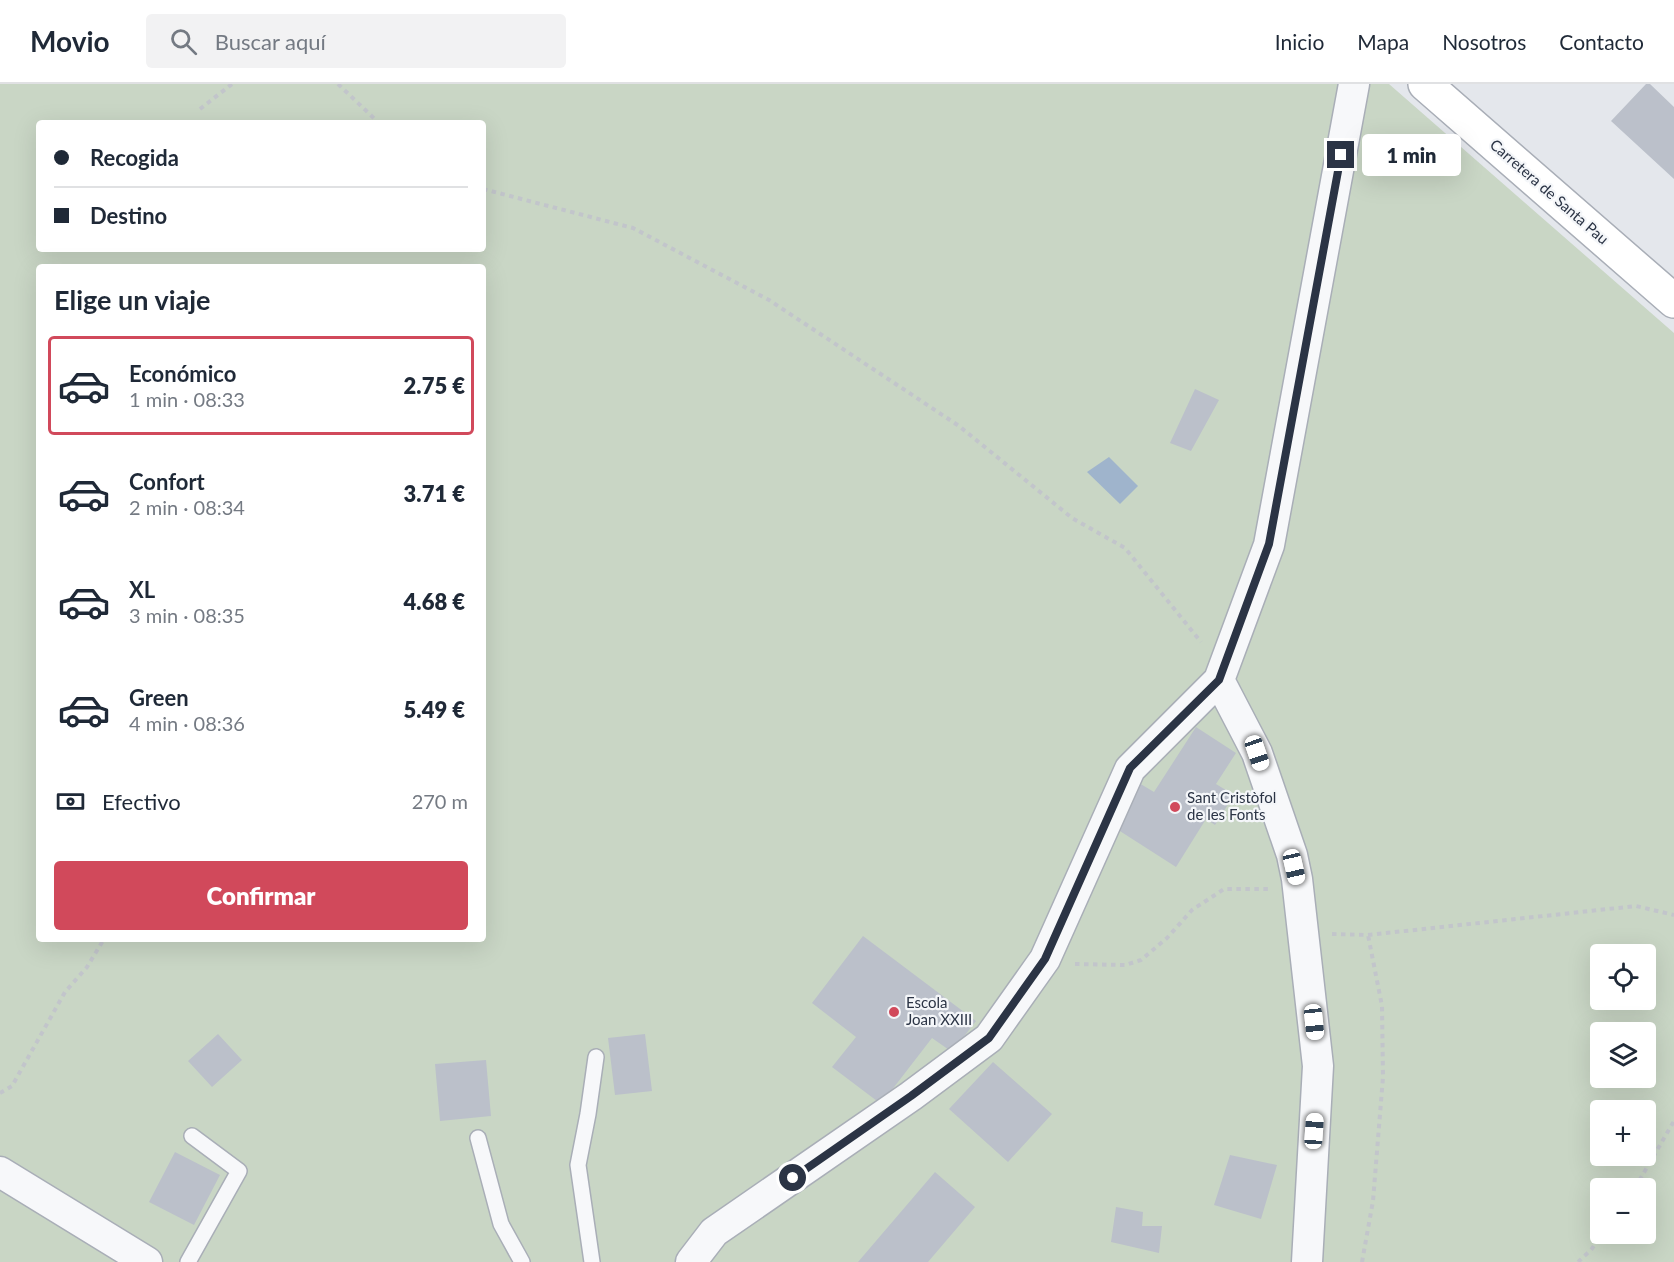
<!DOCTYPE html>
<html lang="es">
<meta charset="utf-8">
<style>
:root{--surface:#fff;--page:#f2f2f3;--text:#1f2937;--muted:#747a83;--line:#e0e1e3;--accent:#d1495b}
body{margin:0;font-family:Lato,sans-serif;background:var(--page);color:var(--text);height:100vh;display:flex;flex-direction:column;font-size:22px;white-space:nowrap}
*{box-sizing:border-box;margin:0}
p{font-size:20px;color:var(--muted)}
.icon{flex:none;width:33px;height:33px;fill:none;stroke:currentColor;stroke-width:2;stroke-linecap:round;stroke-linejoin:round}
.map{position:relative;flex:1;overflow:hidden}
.details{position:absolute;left:36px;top:180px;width:450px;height:678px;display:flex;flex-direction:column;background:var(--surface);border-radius:6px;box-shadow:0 6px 24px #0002}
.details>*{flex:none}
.top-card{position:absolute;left:36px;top:36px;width:450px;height:132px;border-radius:6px;box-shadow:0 6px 24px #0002;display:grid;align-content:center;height:132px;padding:0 18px;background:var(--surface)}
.fabs{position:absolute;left:1590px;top:860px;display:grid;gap:12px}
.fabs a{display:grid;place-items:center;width:66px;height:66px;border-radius:6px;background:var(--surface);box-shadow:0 6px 24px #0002;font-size:30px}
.end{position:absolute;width:27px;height:27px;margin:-14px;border:8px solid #2b3445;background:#fff;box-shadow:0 0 0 3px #fff}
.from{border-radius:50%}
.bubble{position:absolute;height:42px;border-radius:6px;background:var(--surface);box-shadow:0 6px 24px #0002;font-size:20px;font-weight:800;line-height:42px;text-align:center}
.car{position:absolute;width:18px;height:36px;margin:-18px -9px;border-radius:8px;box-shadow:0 0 4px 2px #0007;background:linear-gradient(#fff 24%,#345 0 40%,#fff 0 76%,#345 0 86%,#fff 0)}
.top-card b{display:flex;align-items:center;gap:21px;height:57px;font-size:22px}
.top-card b+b{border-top:2px solid var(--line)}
.top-card i{width:15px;height:15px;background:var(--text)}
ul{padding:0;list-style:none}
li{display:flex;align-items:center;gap:18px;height:99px;margin:0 12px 9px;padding:0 6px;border:3px solid transparent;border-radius:6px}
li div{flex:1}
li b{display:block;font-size:22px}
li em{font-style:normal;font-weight:800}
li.current{border-color:var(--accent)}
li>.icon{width:54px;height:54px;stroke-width:1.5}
h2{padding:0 18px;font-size:27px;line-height:72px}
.pay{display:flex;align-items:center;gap:15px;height:66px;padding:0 18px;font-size:22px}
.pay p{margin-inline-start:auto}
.cta{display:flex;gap:12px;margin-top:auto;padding:12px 18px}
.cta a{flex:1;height:69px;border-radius:6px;background:var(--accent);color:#fff;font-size:24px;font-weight:800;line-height:69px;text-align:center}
header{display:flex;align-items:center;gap:36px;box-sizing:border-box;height:84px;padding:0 30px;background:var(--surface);border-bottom:2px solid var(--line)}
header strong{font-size:28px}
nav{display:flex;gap:33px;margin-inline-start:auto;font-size:21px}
.search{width:420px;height:54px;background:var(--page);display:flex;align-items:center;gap:15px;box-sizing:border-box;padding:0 21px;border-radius:6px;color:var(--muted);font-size:22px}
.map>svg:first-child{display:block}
.green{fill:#c9d6c5;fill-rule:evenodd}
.water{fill:#9fb4cc}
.building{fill:#bbc0ca}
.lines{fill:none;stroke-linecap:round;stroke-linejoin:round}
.lane-casing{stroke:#a9aeb7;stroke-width:18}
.street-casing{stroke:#a9aeb7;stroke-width:33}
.secondary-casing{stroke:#a9aeb7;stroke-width:36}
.path{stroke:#c2c5cb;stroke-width:4;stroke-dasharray:4.5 4.5;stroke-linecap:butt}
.lane{stroke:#f7f8fa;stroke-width:15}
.street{stroke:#f7f8fa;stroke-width:30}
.secondary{stroke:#fff;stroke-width:33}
.route{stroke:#2b3445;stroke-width:8}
.poi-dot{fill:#d1495b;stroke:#f4f6f9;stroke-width:2}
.labels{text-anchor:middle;stroke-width:4.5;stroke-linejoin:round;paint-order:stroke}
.street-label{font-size:15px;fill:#2b3445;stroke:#f4f6f9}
.poi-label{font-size:15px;fill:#2b3445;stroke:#f4f6f9;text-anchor:start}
</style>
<header>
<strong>Movio</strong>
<div class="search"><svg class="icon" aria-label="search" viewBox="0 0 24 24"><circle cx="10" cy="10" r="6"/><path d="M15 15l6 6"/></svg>Buscar aquí</div>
<nav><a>Inicio</a><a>Mapa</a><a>Nosotros</a><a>Contacto</a></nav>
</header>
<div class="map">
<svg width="1674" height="1178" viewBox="0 0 1674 1178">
<rect width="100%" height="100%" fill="#e4e7ec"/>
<path class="green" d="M0,0H1389L1674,249V1178H0ZM39,39H483V165H39ZM39,183H483V855H39ZM1600,870H1646V915H1600ZM1600,948H1646V993H1600ZM1600,1026H1646V1071H1600ZM1600,1104H1646V1149H1600Z"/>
<path class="water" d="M1109,373L1138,402L1120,420L1087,388Z"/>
<path class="building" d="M1646,0H1650L1674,23V95L1611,37Z
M1195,305L1219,316L1191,367L1170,359Z
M1196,643L1236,669L1216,700L1234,711L1215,741L1206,735L1176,783L1112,742L1139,699L1154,708Z
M863,852L976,937L952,968L932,954L881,1020L832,983L856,953L812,919Z
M218,950L242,976L212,1003L188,977Z
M645,950L652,1007L615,1011L608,954Z
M486,976L491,1032L440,1037L435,980Z
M993,978L1052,1030L1008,1078L949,1025Z
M175,1068L220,1091L194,1141L149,1118Z
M1230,1071L1277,1081L1261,1135L1214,1121Z
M935,1088L975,1123L928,1178H858Z
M1116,1123L1143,1128L1142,1142H1162L1159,1169L1111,1158Z"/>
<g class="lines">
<defs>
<path id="lane" d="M478,1054L501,1140L522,1178
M188,1178L239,1087L192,1052
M592,1178L578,1081L588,1030L596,973"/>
<path id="street" d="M1219,596L1257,669L1292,771L1297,795L1318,982L1307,1178
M0,1088L147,1178
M691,1178L714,1148L911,1012L989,954L1045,875L1130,685L1219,596L1269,461L1354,0"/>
<path id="secondary" d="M1425,0L1674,217"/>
</defs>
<use href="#lane" class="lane-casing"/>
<use href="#street" class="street-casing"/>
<use href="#secondary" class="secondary-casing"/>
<path class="path" d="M338,0L379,39
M200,25L232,0
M483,105L633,144L769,216L959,342L1072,434L1125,464L1201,558
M1332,850L1368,851L1636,822L1674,831
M1075,880L1125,881L1141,876L1167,854L1192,826L1224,805H1270
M0,1009L12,1002L65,908L87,883L104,855
M1635,1104L1674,1037
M1362,1178L1373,1117L1383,993L1382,922L1368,851
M1578,1178L1591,1166L1603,1149"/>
<use href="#lane" class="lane"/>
<use href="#street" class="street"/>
<use href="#secondary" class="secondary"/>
</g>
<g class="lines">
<path class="route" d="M793,1094L911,1012L989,954L1045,875L1130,684L1219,596L1269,460L1341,71"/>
</g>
<g class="poi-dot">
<circle cx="1175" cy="723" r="6"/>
<circle cx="894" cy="928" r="6"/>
</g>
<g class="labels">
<g class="street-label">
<text transform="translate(1549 108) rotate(41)" y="5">Carretera de Santa Pau</text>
</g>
<g class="poi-label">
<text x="1187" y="719">Sant Cristòfol<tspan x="1187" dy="17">de les Fonts</tspan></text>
<text x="906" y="924">Escola<tspan x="906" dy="17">Joan XXIII</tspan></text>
</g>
</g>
</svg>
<div class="fabs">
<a><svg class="icon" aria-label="locate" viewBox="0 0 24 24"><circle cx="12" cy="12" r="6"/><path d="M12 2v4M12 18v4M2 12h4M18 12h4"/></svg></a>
<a><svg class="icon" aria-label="layers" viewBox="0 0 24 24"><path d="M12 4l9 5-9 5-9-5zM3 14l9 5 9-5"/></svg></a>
<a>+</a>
<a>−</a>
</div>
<i class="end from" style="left:793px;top:1094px"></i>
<i class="end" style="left:1341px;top:71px"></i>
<div class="bubble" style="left:1362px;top:50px;width:99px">1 min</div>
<i class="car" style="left:1257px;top:669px;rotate:161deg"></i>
<i class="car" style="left:1294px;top:783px;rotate:167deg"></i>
<i class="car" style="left:1314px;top:938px;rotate:174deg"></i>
<i class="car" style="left:1314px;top:1047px;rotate:4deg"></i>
<div class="top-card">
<b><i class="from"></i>Recogida</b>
<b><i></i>Destino</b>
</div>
<section class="details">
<h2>Elige un viaje</h2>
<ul>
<li class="current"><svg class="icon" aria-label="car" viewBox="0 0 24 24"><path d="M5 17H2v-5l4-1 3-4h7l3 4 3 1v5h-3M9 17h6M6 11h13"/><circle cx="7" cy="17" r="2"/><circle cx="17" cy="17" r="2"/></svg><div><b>Económico</b><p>1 min · 08:33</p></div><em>2.75 €</em></li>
<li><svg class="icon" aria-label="car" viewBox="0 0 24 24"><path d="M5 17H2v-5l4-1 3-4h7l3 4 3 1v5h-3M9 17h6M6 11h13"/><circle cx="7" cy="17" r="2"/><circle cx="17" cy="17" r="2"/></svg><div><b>Confort</b><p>2 min · 08:34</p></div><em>3.71 €</em></li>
<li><svg class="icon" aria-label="car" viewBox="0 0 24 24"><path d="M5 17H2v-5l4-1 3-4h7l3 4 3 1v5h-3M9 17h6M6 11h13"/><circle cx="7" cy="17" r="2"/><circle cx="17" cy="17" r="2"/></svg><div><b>XL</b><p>3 min · 08:35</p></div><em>4.68 €</em></li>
<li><svg class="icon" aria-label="car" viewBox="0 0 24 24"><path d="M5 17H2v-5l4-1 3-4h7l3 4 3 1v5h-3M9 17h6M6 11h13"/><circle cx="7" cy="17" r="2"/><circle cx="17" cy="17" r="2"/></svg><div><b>Green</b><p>4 min · 08:36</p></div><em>5.49 €</em></li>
</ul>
<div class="pay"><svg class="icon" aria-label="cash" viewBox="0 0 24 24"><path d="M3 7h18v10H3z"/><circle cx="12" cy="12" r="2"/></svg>Efectivo<p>270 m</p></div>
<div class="cta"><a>Confirmar</a></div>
</section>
</div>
